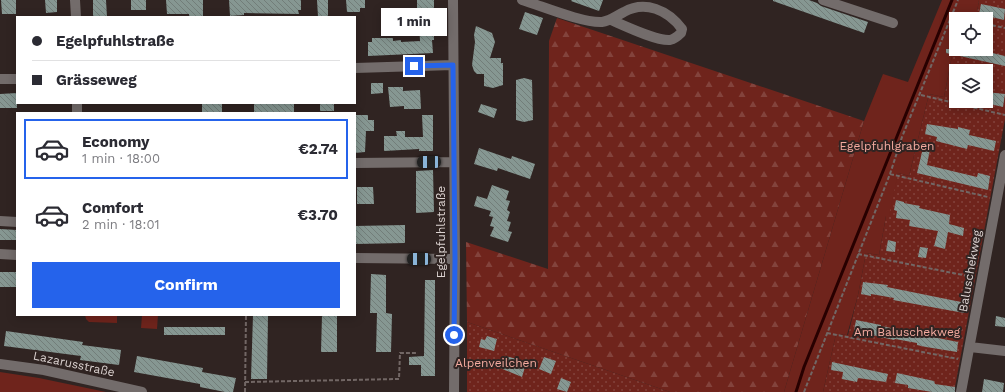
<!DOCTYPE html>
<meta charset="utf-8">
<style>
:root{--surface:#fff;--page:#f7f7f7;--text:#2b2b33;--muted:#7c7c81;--line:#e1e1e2;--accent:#2563eb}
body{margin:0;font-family:"Work Sans",sans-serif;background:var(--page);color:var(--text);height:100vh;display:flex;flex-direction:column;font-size:15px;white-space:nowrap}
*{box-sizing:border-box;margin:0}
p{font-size:13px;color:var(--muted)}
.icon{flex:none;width:22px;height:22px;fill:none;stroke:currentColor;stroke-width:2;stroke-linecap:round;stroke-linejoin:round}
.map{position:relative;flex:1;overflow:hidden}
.side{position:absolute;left:16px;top:112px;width:340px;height:204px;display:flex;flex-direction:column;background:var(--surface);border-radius:0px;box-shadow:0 2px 10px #0003}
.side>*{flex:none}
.banner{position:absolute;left:16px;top:16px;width:340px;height:88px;border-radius:0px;box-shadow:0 2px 10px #0003;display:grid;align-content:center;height:88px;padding:0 16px;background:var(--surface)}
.fabs{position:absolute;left:949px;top:12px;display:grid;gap:8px}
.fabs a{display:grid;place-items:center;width:44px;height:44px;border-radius:0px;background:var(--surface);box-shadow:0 2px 10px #0003;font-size:20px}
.end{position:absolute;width:18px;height:18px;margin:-9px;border:5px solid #2563eb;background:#fff;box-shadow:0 0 0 2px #fff}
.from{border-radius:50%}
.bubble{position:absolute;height:28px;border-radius:0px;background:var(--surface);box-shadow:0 2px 10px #0003;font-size:13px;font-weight:700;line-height:28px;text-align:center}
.car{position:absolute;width:12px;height:24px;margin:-12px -6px;border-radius:5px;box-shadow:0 0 3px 1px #0007;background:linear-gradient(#222 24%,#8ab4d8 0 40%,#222 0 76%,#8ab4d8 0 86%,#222 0)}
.banner b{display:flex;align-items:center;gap:14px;height:38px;font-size:15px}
.banner b+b{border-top:1px solid var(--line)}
.banner i{width:10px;height:10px;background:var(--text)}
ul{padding:7px 0 0;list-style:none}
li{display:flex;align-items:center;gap:12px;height:60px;margin:0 8px 6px;padding:0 8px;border:2px solid transparent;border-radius:0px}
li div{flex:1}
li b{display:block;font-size:15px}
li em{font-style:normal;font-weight:700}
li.current{border-color:var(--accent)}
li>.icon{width:36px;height:36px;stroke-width:1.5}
.button{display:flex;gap:8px;margin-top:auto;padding:8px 16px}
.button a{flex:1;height:46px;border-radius:0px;background:var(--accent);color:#fff;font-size:16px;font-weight:700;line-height:46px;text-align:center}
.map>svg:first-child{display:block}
.grass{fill:url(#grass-dots);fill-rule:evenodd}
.forest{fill:url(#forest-firs)}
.park{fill:#6f241c}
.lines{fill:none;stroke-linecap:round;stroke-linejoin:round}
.stream{stroke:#270000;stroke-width:3}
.building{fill:url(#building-back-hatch)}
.path{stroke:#726765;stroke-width:2;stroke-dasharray:4 2;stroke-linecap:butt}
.minor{stroke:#736c6b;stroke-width:10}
.route{stroke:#2563eb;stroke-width:5}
.labels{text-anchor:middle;stroke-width:4;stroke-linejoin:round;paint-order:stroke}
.park-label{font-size:12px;fill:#f4aa9f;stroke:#302422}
.street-label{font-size:12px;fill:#dbd2d0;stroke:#302422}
</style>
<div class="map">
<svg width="1005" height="392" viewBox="0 0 1005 392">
<defs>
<pattern id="grass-dots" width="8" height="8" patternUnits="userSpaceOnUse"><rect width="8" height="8" fill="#6f241c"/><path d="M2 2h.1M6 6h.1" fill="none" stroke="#83433c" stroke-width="1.8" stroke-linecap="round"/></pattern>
<pattern id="forest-firs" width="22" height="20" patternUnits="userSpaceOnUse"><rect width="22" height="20" fill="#6f241c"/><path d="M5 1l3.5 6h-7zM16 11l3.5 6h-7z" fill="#83433c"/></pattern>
<pattern id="building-back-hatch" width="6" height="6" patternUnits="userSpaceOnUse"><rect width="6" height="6" fill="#869792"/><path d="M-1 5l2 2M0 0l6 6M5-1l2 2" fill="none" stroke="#727d79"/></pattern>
</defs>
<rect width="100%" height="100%" fill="#302422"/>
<path class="grass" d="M979,0H1005V119L954,392H823L836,334L848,335L858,295L866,253L879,255L886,216L898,173L909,176L929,94L944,97L956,35V49H986V19H959L962,15L976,18ZM956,71H986V101H956Z
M467,322L670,392H467Z"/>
<path class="forest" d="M557,18L864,121L784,392H670L467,322L466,242L548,269L549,41Z"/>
<path class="park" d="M942,0H979L976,18L962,15L959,19H956V35L944,97L929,94L909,176L898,173L889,216H886L879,255L866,253L858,295L847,335L836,334L823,392H784L864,121L883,74L908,82Z
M85,315H117V323L89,322L86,319Z
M142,315H158L157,329L141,328Z
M0,372L39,378L106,392H0Z"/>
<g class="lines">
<path class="stream" d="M796,392L804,367L952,0"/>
</g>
<path class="building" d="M1,0H16V14H2Z
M45,0H57V12L46,13Z
M93,0H106L107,17H93Z
M131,0H146V10H131Z
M166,0H203V17H189V14H167Z
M229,0H301V10H298L299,14L244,13V15L230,16Z
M317,0H328V17H318Z
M346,0H365V8H360V12H347Z
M417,0H434V40H432L433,53L368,56V42H372V38H393V41L401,40V42L420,41L419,22H417Z
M572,0H603L599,11L571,1Z
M773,0H809L817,3L821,6L868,22L864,33L773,1Z
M981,4L1005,9L1004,20L979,14Z
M525,12L543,18L537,35L519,29Z
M476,26L492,33L495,42L490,58H501V63H503V85L493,88L484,86V74H477L474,71L472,65L475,42L474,35Z
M946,49H976L1005,56V66L946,53Z
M524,78L532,80L533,120L524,122L516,120V80Z
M371,83H383V93L371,94Z
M388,87H403V91L420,90L421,109H404V106L390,107Z
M986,92L1005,94L1003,107L986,103Z
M17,93V108H0V94Z
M202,103H222V113H202Z
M254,103H294V113H254Z
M320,103H334V111H320Z
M481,104L497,109L494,118L478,112Z
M355,115H368V120H374V131H366L365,152L355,153Z
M422,115H433V151H419V149L384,151V136H397L396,131H405V137H423Z
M927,124L958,129V127L970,130L969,135L996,141L994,151L968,145L967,149L936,141L937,137L925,134Z
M479,148L511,159L512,156L535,164L530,179L498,168L497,171L474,164Z
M923,148L930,149L927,165L977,177L978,173L990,176L988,190L917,173Z
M433,170L434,212L416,213V171Z
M492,185L509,191L506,200L510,201L507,210L510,212L507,221L511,222L508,231L512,232L508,242L490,236L494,227L490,226L493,217L489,216L491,211L474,206L477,196L487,199Z
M357,187H373L374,204H357Z
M896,200L904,202V203L920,206L919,208L950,215L949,224L964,228L963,236L948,232L945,249L934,246L938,231L909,226L910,220L896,218L897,211L894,210Z
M405,225V243L355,244V226Z
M0,229L17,230V240H0Z
M888,240L896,242L895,252L886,251Z
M920,247L928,248L926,258L918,257Z
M0,272H17V287H0Z
M371,274L386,275V313L392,314L391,352H376L377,313H370Z
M425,280H435V376H421V365H409V357L424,356Z
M863,282L888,285L887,287L966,303L964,313L893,300L894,298L871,294V296L861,294Z
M253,315H268L267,379H251Z
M322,315H337V352H321Z
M996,316L1005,318V327L995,326Z
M856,320L881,325V326L911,332L928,336L958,342L957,352L926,347L917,345V343L895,339L894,340L854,331Z
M164,327H225V335H164Z
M6,331L83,342L82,345L121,350L119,365L80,360L81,356L4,346Z
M487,336L497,339L494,351L479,347L481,339L485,340Z
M137,356L203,368L202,372L236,378L233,392H225L200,387V384L134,372Z
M505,356L517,359L515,364L525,367L522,377L500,368Z
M544,357L556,361L551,374L539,369Z
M832,362L888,374L886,382L858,378L857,382L842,379L843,372L831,370Z
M897,373L934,381L935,384L955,387V392H932L908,388V385L895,383Z
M561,378L571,382L567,392L557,389Z
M984,379L1004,383L1003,392H982Z"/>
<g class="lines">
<path class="path" d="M952,16L966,19
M986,24L1005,28
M921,95L1005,115
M890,174L988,197
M858,254L973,277
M827,333L958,359
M245,382L399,379L400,353H418
M245,392L246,315
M804,392L890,174L902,137L958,0"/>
<path class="minor" d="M75,0L76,17
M453,0L455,259L454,392
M522,0C542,6 582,23 602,22C610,21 616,16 624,12C645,0 668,10 682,29L681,33C678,36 674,39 670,40C656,41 625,26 611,20
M823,0L893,23
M355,68L453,65
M0,79H17
M77,103V113
M355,163L454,162
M0,221L17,222
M0,254L17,255
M355,258L455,259
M970,347L1005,351
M0,364L44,370L142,392
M961,392L1005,155"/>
</g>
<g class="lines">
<path class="route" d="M414,66L453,65L455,259L454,335"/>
</g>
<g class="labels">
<g class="park-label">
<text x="887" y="150">Egelpfuhlgraben</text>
<text x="907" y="336">Am Baluschekweg</text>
<text x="496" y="367">Alpenveilchen</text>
</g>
<g class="street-label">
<text transform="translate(441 232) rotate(-90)" y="4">Egelpfuhlstraße</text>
<text transform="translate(970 271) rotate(-80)" y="4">Baluschekweg</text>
<text transform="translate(74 364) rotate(12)" y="4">Lazarusstraße</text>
</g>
</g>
</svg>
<div class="fabs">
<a><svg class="icon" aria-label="locate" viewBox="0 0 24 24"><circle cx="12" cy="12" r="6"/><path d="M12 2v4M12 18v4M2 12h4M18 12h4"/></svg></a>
<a><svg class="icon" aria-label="layers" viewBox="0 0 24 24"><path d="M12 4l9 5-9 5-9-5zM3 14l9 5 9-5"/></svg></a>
</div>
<i class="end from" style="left:454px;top:335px"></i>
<i class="end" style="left:414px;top:66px"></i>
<div class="bubble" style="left:381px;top:8px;width:66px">1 min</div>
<i class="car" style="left:429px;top:162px;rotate:269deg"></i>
<i class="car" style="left:419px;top:259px;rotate:270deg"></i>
<div class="banner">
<b><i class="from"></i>Egelpfuhlstraße</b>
<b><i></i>Grässeweg</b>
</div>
<section class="side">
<ul>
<li class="current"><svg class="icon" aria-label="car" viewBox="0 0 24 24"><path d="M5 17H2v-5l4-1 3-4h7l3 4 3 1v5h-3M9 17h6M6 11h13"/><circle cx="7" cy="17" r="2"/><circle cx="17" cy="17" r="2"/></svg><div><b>Economy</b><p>1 min · 18:00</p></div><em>€2.74</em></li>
<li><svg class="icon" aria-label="car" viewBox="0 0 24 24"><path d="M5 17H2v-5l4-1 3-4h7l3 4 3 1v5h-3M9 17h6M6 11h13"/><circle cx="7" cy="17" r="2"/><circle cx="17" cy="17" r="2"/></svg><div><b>Comfort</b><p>2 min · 18:01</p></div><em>€3.70</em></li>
</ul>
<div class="button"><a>Confirm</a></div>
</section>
</div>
